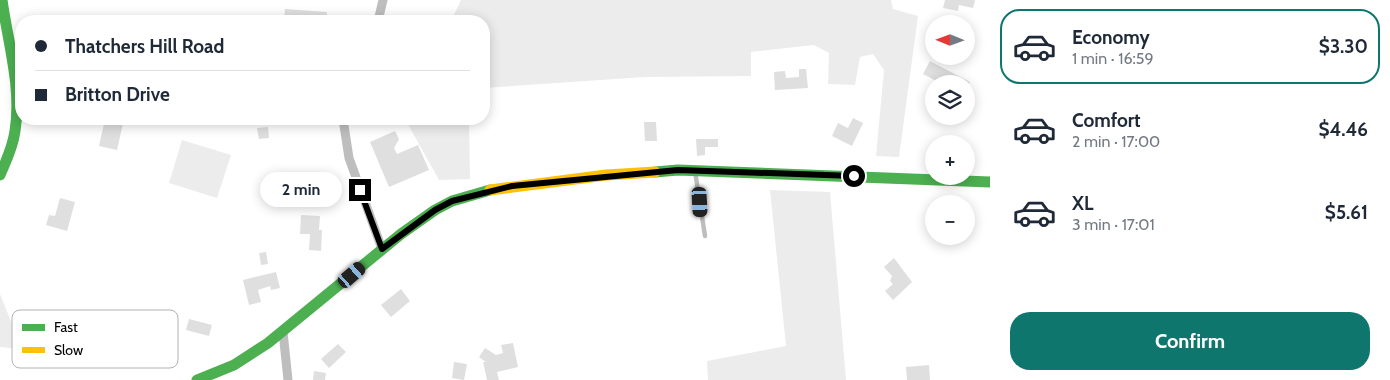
<!DOCTYPE html>
<meta charset="utf-8">
<style>
:root{--surface:#fff;--page:#f2f2f3;--text:#1f2937;--muted:#747a83;--line:#e0e1e3;--accent:#0f766e}
body{margin:0;font-family:Cabin,sans-serif;background:var(--page);color:var(--text);height:100vh;display:flex;flex-direction:column;font-size:19px;white-space:nowrap}
*{box-sizing:border-box;margin:0}
p{font-size:16px;color:var(--muted)}
.icon{flex:none;width:28px;height:28px;fill:none;stroke:currentColor;stroke-width:2;stroke-linecap:round;stroke-linejoin:round}
.map{position:relative;flex:1;overflow:hidden}
.side{display:flex;flex-direction:column;background:var(--surface);width:400px}
.side>*{flex:none}
.guide{position:absolute;left:15px;top:15px;width:475px;height:110px;border-radius:20px;box-shadow:0 2px 12px #0003;display:grid;align-content:center;height:110px;padding:0 20px;background:var(--surface)}
.needle{width:32px;rotate:271deg}
.fabs{position:absolute;left:925px;top:15px;display:grid;gap:10px}
.fabs a{display:grid;place-items:center;width:50px;height:50px;border-radius:50%;background:var(--surface);box-shadow:0 2px 12px #0003;font-size:25px}
.end{position:absolute;width:22px;height:22px;margin:-11px;border:6px solid #000;background:#fff;box-shadow:0 0 0 2px #fff}
.from{border-radius:50%}
.bubble{position:absolute;height:35px;border-radius:18px;background:var(--surface);box-shadow:0 2px 12px #0003;font-size:16px;font-weight:700;line-height:35px;text-align:center}
.car{position:absolute;width:15px;height:30px;margin:-15px -8px;border-radius:6px;box-shadow:0 0 4px 1px #0007;background:linear-gradient(#222 24%,#8ab4d8 0 40%,#222 0 76%,#8ab4d8 0 86%,#222 0)}
.guide b{display:flex;align-items:center;gap:18px;height:48px;font-size:19px}
.guide b+b{border-top:1px solid var(--line)}
.guide i{width:12px;height:12px;background:var(--text)}
ul{padding:9px 0 0;list-style:none}
li{display:flex;align-items:center;gap:15px;height:75px;margin:0 10px 8px;padding:0 10px;border:2px solid transparent;border-radius:20px}
li div{flex:1}
li b{display:block;font-size:19px}
li em{font-style:normal;font-weight:700}
li.on{border-color:var(--accent)}
li>.icon{width:45px;height:45px;stroke-width:1.5}
.button{display:flex;gap:10px;margin-top:auto;padding:10px 20px}
.button a{flex:1;height:58px;border-radius:20px;background:var(--accent);color:#fff;font-size:20px;font-weight:700;line-height:58px;text-align:center}
main{display:flex;flex:1;min-height:0}
.map>svg:first-child{display:block}
.green{fill:#ececec}
.building{fill:#dfdfdf}
.lines{fill:none;stroke-linecap:round;stroke-linejoin:round}
.lane{stroke:#bebebe;stroke-width:4.5}
.street{stroke:#bebebe;stroke-width:9}
.fast{stroke:#4caf50;stroke-width:11}
.slow{stroke:#ffc107;stroke-width:11}
.route{stroke:#000;stroke-width:6}
.key{fill:#fff;stroke:#b2b2b2;stroke-width:1}
.key-label{font-size:14px;fill:#000}
</style>
<main>
<div class="map">
<svg width="990" height="380" viewBox="0 0 990 380">
<rect width="100%" height="100%" fill="#fff"/>
<path class="green" d="M461,0H891L893,9L918,16L899,157L876,156L884,70L873,54L860,57L855,85L828,84L829,53L814,45L751,52V76L645,77L484,88V21H451Z
M405,119H469L470,179L439,180Z
M182,140L231,155L217,198L169,183Z
M770,190L830,192L846,380H708L707,361L786,346Z
M0,294L22,349L0,347Z"/>
<path class="building" d="M945,0H975L973,8L959,5L958,11L943,8Z
M285,9L327,12V21L284,19Z
M930,61L970,82L966,88V84H942L923,74Z
M799,69H806L808,88L775,90L774,72L785,71L786,78L799,77Z
M853,118L863,123L852,146L832,136L838,123L848,128Z
M105,119H124L117,150L99,146Z
M644,122H656L657,141H645Z
M268,127L269,138L259,139L257,128Z
M395,131L399,139L394,148L397,154L418,145L429,170L389,187L370,142Z
M696,139H718V147H705V155L697,156Z
M60,198L75,202L67,231L46,225L49,215L55,216Z
M301,215L320,216L319,230H322L321,251L309,250L310,234H300Z
M266,252L268,264L261,265L259,253Z
M894,258L912,282L893,300L885,291L893,284L890,281L892,276L884,267Z
M276,272L280,288L271,290L270,286L258,290L261,302L249,305L243,280Z
M401,289L410,301L391,317L381,305Z
M189,319L212,325L209,336L186,330Z
M513,343L518,367L497,372L499,380H487L483,362H486L479,357L485,348L496,355L503,353L501,345Z
M338,344L346,352L329,368L321,359Z
M454,362L467,364L464,380L452,378Z
M929,365L930,380H907L906,367Z
M314,371L326,373L325,380H313Z"/>
<g class="lines">
<path class="lane" d="M695,171L705,236"/>
<path class="street" d="M378,21L383,0
M343,119L349,158L382,249
M283,332L288,380"/>
<path class="fast" d="M655,172L678,170L990,182
M0,175C6,161 13,147 15,131C22,88 8,43 2,0
M197,380L234,365L268,343L401,234L435,210L452,201L490,190"/>
<path class="slow" d="M490,190L606,175L655,172"/>
</g>
<g class="lines">
<path class="route" d="M360,190L382,249L435,210L452,201L512,186L678,170L854,176"/>
</g>
<rect x="12" y="310" width="166" height="58" rx="8" class="key"/>
<rect x="22" y="324" width="23" height="7" fill="#4caf50"/>
<rect x="22" y="347" width="23" height="6" fill="#ffc107"/>
<g class="key-label">
<text x="54" y="332">Fast</text>
<text x="54" y="355">Slow</text>
</g>
</svg>
<div class="fabs">
<a><svg class="needle" viewBox="-14 -14 28 28"><path d="M0-13l5 13h-10z" fill="#e53935"/><path d="M0 13l5-13h-10z" fill="#747a83"/></svg></a>
<a><svg class="icon" aria-label="layers" viewBox="0 0 24 24"><path d="M12 4l9 5-9 5-9-5zM3 14l9 5 9-5"/></svg></a>
<a>+</a>
<a>−</a>
</div>
<i class="end from" style="left:854px;top:176px"></i>
<i class="end" style="left:360px;top:190px"></i>
<div class="bubble" style="left:260px;top:172px;width:82px">2 min</div>
<i class="car" style="left:700px;top:202px;rotate:177deg"></i>
<i class="car" style="left:352px;top:275px;rotate:49deg"></i>
<div class="guide">
<b><i class="from"></i>Thatchers Hill Road</b>
<b><i></i>Britton Drive</b>
</div>
</div>
<section class="side">
<ul>
<li class="on"><svg class="icon" aria-label="car" viewBox="0 0 24 24"><path d="M5 17H2v-5l4-1 3-4h7l3 4 3 1v5h-3M9 17h6M6 11h13"/><circle cx="7" cy="17" r="2"/><circle cx="17" cy="17" r="2"/></svg><div><b>Economy</b><p>1 min · 16:59</p></div><em>$3.30</em></li>
<li><svg class="icon" aria-label="car" viewBox="0 0 24 24"><path d="M5 17H2v-5l4-1 3-4h7l3 4 3 1v5h-3M9 17h6M6 11h13"/><circle cx="7" cy="17" r="2"/><circle cx="17" cy="17" r="2"/></svg><div><b>Comfort</b><p>2 min · 17:00</p></div><em>$4.46</em></li>
<li><svg class="icon" aria-label="car" viewBox="0 0 24 24"><path d="M5 17H2v-5l4-1 3-4h7l3 4 3 1v5h-3M9 17h6M6 11h13"/><circle cx="7" cy="17" r="2"/><circle cx="17" cy="17" r="2"/></svg><div><b>XL</b><p>3 min · 17:01</p></div><em>$5.61</em></li>
</ul>
<div class="button"><a>Confirm</a></div>
</section>
</main>
